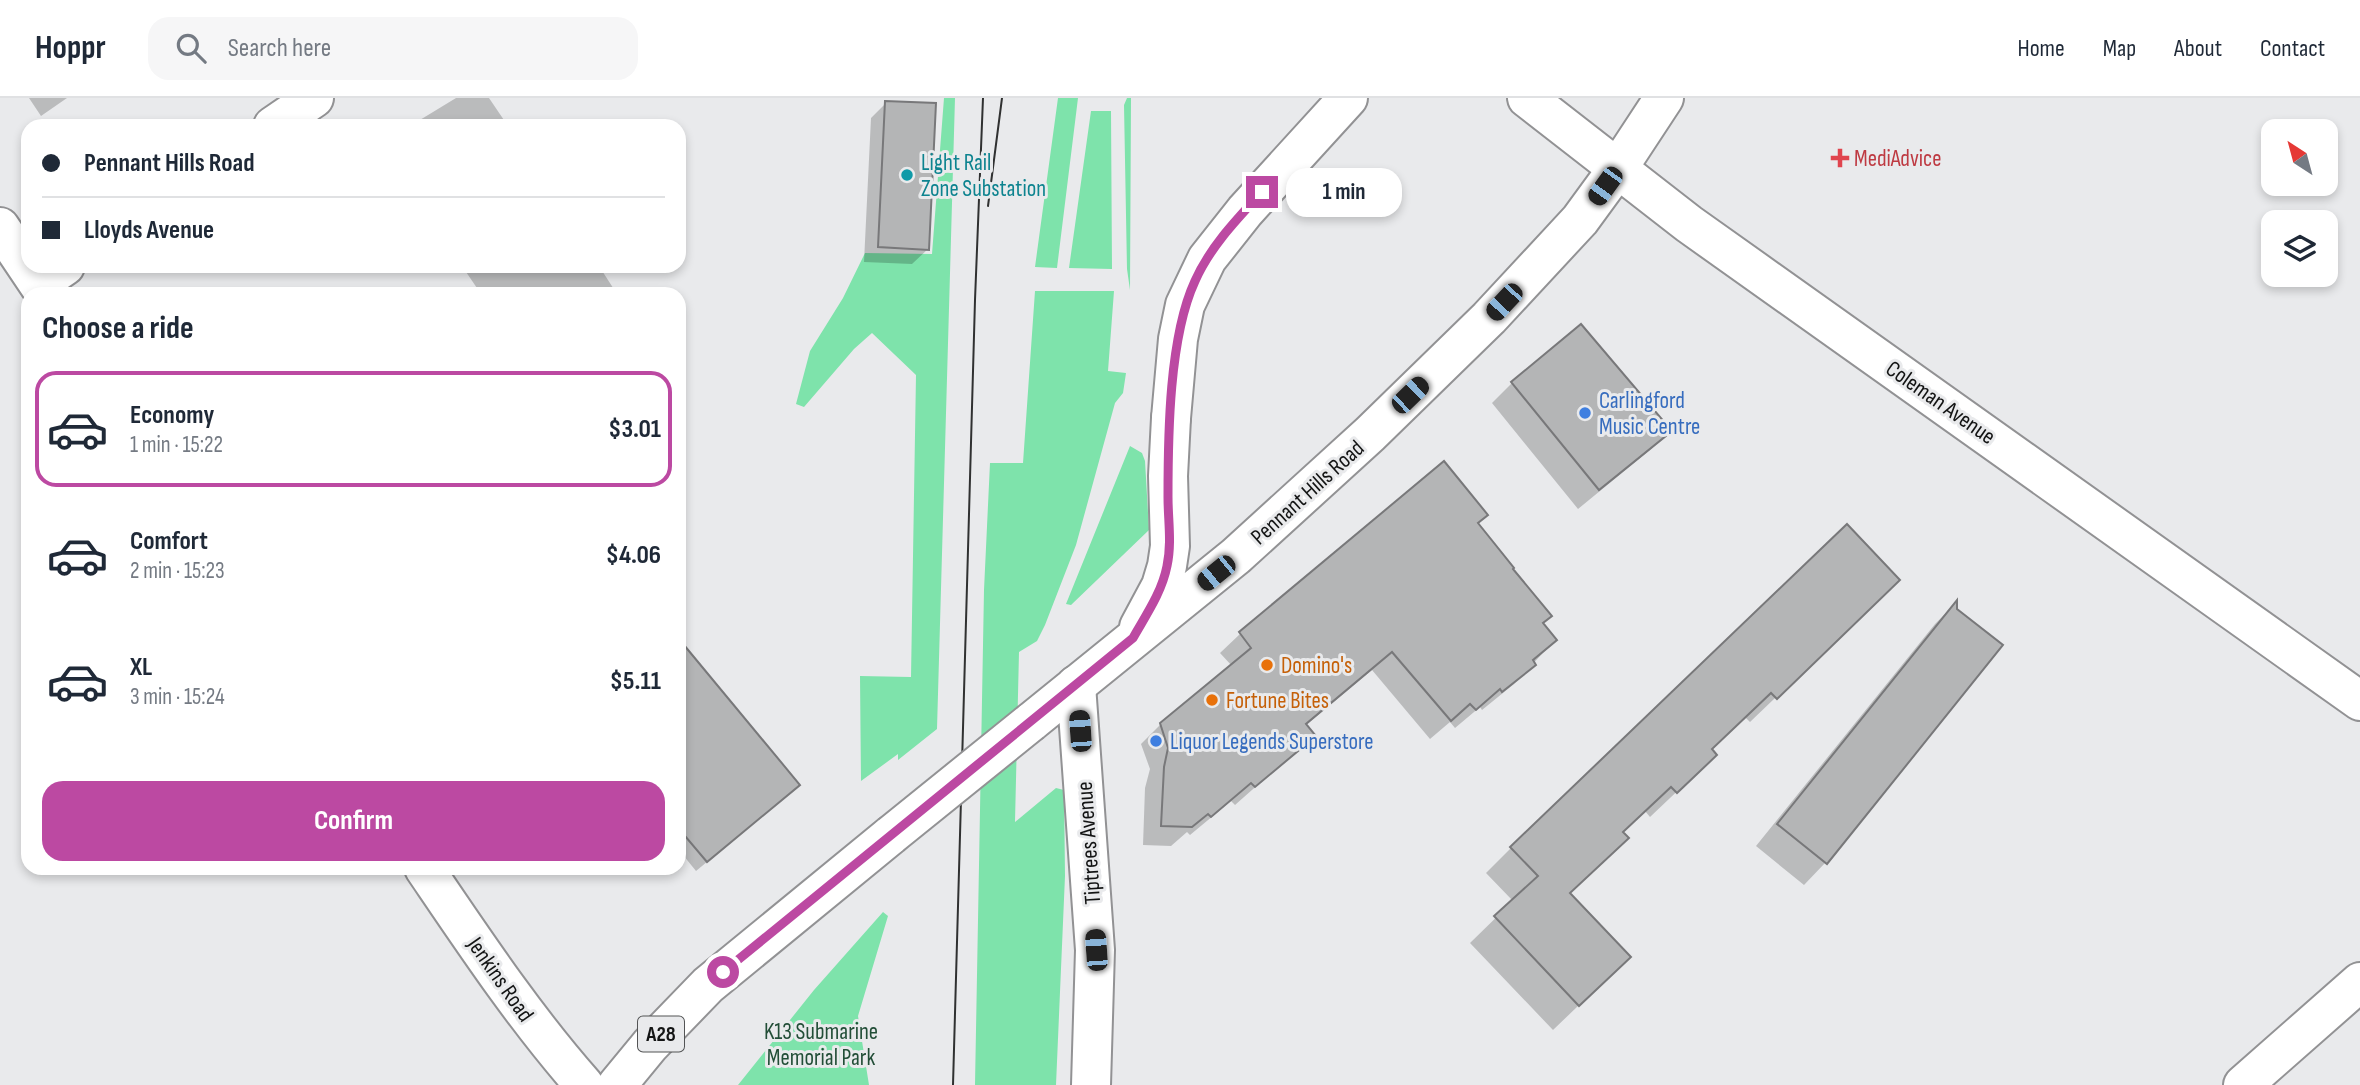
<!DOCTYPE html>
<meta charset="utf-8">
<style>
:root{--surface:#fff;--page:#f6f6f7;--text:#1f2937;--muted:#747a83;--line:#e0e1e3;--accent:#bc49a2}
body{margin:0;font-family:"Sofia Sans Condensed",sans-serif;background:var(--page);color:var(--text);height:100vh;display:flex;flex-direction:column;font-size:26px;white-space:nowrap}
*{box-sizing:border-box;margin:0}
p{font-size:23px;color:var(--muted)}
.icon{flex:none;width:38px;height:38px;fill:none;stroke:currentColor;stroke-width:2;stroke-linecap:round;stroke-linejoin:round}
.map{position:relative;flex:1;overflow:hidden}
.side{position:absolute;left:21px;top:189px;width:665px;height:588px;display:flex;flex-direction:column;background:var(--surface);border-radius:21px;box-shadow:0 4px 10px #0003}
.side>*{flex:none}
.top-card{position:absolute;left:21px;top:21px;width:665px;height:154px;border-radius:21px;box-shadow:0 4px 10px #0003;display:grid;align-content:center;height:154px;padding:0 21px;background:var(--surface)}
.needle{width:46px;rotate:324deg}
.fabs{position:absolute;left:2261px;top:21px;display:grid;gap:14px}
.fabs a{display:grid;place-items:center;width:77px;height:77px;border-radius:14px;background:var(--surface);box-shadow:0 4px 10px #0003;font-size:35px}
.end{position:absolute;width:32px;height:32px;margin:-16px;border:9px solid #bc49a2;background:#fff;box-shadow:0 0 0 4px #fff}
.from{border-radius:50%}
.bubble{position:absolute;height:49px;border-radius:21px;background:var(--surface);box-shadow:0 4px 10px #0003;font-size:23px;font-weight:700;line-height:49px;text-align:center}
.car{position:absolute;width:21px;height:42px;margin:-21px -10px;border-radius:9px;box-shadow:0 0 5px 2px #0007;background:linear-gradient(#222 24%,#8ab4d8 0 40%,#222 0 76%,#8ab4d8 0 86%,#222 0)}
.top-card b{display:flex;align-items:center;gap:24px;height:66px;font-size:26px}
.top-card b+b{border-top:2px solid var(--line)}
.top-card i{width:18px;height:18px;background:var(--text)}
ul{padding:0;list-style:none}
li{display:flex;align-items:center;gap:21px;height:116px;margin:0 14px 10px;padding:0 7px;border:4px solid transparent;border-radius:21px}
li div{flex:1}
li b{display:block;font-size:26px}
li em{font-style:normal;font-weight:700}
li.active{border-color:var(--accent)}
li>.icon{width:63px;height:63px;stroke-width:1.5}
h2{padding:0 21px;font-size:32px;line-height:84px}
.cta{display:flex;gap:14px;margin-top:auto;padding:14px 21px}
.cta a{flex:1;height:80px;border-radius:21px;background:var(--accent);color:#fff;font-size:28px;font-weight:700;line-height:80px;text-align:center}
header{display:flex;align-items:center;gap:42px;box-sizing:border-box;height:98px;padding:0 35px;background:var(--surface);border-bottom:2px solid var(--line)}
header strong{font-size:33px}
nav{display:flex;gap:38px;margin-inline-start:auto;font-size:24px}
.search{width:490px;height:63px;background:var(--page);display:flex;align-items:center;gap:18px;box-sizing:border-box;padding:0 24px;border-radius:21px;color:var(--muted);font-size:26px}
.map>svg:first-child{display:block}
.green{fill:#7ee3ab}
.shadow{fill:#0003}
.building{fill:#b4b5b6;stroke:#78787a;stroke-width:2}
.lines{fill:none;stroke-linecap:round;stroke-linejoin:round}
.minor-casing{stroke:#929294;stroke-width:42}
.secondary-casing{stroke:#929294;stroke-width:42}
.trunk-casing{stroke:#929294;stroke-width:42}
.minor{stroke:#fff;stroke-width:38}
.secondary{stroke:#fff;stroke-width:38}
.trunk{stroke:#fff;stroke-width:38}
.tram{stroke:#303131;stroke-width:2}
.trunk-bridge-casing{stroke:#929294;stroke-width:42;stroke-linecap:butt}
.trunk-bridge{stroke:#fff;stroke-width:38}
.route{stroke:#bc49a2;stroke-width:9}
.health-dot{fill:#e0444e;stroke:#e9eaec;stroke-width:2.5}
.culture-dot{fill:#0f9aa8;stroke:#e9eaec;stroke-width:2.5}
.shop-dot{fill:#3f7fe0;stroke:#e9eaec;stroke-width:2.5}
.food-dot{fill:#e8710a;stroke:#e9eaec;stroke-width:2.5}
.labels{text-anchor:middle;stroke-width:6;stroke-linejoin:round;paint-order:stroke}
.shield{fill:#e9eaec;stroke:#535455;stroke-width:2}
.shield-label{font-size:21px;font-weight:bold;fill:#131414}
.health-label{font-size:23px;fill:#be3a42;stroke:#e9eaec;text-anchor:start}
.culture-label{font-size:23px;fill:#0d838f;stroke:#e9eaec;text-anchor:start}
.shop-label{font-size:23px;fill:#366cbe;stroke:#e9eaec;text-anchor:start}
.street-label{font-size:23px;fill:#131414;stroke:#e9eaec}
.food-label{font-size:23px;fill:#c56008;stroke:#e9eaec;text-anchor:start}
.park-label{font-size:23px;fill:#224e37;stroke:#e9eaec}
</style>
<header>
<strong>Hoppr</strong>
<div class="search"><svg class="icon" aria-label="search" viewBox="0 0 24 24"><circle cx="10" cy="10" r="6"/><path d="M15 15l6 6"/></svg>Search here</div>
<nav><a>Home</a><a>Map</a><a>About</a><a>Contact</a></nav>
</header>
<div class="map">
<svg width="2360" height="987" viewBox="0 0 2360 987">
<rect width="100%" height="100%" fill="#e9eaec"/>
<path class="green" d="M944,0H955L937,631L898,662V656L861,683L860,578L911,579L916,277L872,235L854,251L804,309L796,306L810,253L843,200L865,155L932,156Z
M1058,0H1078L1057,170L1035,169Z
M1127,0H1131L1130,192L1127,171L1124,7Z
M1091,13H1111L1112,171L1069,170Z
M1035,193H1114L1108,273L1126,275L1123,295L1115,305L1076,447L1045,527L1037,543L1019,554L1015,724L1056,690L1064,692L1065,778L1056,987H975L984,492L990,365H1023Z
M1130,348L1142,355L1145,363L1149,432L1071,507L1066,506Z
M883,814L888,818L858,918L869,987H738L814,892Z"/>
<path class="shadow" d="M29,0H67L41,18Z
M456,0H489L508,28H410Z
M886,5L928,151L912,166L864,164L871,20Z
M462,168H599L617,196H481Z
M1512,285L1670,332L1650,352L1578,411L1492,305Z
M1444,365L1477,426L1542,526L1555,542L1514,586L1482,612L1480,609L1455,630L1450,624L1430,641L1372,572L1305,628L1313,638L1235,707L1231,703L1190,737L1187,734L1171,748L1143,747L1145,690L1150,671L1141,646L1161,626L1232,568L1220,555L1240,536Z
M1955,506V512L2000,547L1825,765L1804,787L1756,748L1935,526Z
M1872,507L1750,624L1745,619L1710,652L1689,682L1650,719L1645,713L1621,735L1568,796L1603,884L1553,932L1470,845L1513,803L1486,775L1511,750Z
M679,554L788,697L696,773L679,752Z"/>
<path class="building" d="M885,3L936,5L929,152L878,149Z
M1581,226L1672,333L1599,392L1511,284Z
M1444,363L1488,417L1478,425L1514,470L1513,471L1552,518L1543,525L1557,542L1533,562L1536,567L1502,594L1500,591L1476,612L1470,606L1451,623L1392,554L1306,626L1316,638L1255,689L1251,685L1211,719L1208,716L1192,729L1161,728L1164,669L1168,650L1160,625L1251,550L1239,534Z
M1847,426L1900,482L1777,601L1771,595L1712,651L1717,657L1677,695L1671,689L1623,734L1629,740L1570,795L1631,859L1579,908L1494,818L1538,778L1510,749Z
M1957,502V511L2003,547L1827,766L1777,726Z
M679,541L800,687L707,764L679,731Z"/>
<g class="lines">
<defs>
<path id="minor" d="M1527,0L1689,126L2360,603
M273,28L314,0
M39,186L65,168
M1171,320L1178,241L1185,207L1207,161L1245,113L1348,0
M1076,587L1095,852L1091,987
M2243,987L2360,884"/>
<path id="secondary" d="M0,129L45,196
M424,770C475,845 524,919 584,987"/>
<path id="trunk" d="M1139,529L1161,488L1167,468L1170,448L1168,378L1171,320
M1031,624L1236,458L1370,336L1489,220L1580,122L1618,70L1664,0
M617,987L650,947L708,887L891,737"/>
</defs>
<use href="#minor" class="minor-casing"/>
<use href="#secondary" class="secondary-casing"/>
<use href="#trunk" class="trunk-casing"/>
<use href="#minor" class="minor"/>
<use href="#secondary" class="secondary"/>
<use href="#trunk" class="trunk"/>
<path class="tram" d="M988,108L1002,0
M953,987L975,202L983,0"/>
<defs>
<path id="trunk-bridge" d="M891,737L1031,624"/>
</defs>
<use href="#trunk-bridge" class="trunk-bridge-casing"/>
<use href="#trunk-bridge" class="trunk-bridge"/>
</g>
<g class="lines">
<path class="route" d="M723,874L1133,540C1146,517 1162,494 1167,468C1172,445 1168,422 1168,399C1168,337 1169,239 1195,183C1210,149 1237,121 1262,94"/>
</g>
<path class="health-dot" d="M1836.5 49.5h7v7h7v7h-7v7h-7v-7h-7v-7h7z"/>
<circle class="culture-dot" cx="907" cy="77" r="7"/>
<g class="shop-dot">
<circle cx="1585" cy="315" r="7"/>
<circle cx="1156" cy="643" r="7"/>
</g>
<g class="food-dot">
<circle cx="1267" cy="567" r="7"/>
<circle cx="1212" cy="602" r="7"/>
</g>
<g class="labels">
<rect class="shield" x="638" y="918.5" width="46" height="35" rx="5"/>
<g class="shield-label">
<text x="661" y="943">A28</text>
</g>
<g class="health-label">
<text x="1854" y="68">MediAdvice</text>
</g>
<g class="culture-label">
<text x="921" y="72">Light Rail<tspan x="921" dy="26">Zone Substation</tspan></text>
</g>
<g class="shop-label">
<text x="1599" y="310">Carlingford<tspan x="1599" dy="26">Music Centre</tspan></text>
<text x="1170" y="651">Liquor Legends Superstore</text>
</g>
<g class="street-label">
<text transform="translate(1941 304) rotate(35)" y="8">Coleman Avenue</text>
<text transform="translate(1307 394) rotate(-42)" y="8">Pennant Hills Road</text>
<text transform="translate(1088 745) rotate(-94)" y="8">Tiptrees Avenue</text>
<text transform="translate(501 881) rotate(55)" y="8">Jenkins Road</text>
</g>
<g class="food-label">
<text x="1281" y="575">Domino's</text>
<text x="1226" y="610">Fortune Bites</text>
</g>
<g class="park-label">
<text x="821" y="941">K13 Submarine<tspan x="821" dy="26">Memorial Park</tspan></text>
</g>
</g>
</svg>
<div class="fabs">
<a><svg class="needle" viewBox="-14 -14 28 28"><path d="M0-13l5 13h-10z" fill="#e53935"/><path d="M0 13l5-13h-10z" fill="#747a83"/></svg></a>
<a><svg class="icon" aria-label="layers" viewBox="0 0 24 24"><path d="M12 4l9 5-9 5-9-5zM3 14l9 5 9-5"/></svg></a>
</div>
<i class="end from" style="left:723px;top:874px"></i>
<i class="end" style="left:1262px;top:94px"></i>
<div class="bubble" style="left:1286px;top:70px;width:116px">1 min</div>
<i class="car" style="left:1605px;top:88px;rotate:216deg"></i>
<i class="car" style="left:1504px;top:204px;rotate:223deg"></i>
<i class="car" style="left:1410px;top:297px;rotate:46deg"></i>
<i class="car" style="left:1216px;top:475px;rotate:231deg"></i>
<i class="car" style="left:1080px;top:633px;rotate:356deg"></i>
<i class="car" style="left:1096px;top:852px;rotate:356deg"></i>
<div class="top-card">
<b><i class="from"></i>Pennant Hills Road</b>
<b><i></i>Lloyds Avenue</b>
</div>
<section class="side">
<h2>Choose a ride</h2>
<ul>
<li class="active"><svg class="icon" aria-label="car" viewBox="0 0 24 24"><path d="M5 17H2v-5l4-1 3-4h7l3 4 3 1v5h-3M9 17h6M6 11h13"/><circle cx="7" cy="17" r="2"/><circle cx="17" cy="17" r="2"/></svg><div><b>Economy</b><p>1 min · 15:22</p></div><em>$3.01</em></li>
<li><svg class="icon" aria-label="car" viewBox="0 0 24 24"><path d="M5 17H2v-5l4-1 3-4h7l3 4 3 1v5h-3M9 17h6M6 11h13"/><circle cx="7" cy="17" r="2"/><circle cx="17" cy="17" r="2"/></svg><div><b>Comfort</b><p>2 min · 15:23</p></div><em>$4.06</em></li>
<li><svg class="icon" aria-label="car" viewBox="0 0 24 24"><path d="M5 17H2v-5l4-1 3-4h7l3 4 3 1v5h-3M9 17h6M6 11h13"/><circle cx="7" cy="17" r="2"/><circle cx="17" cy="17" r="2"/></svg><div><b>XL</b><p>3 min · 15:24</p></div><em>$5.11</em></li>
</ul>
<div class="cta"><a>Confirm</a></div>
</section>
</div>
